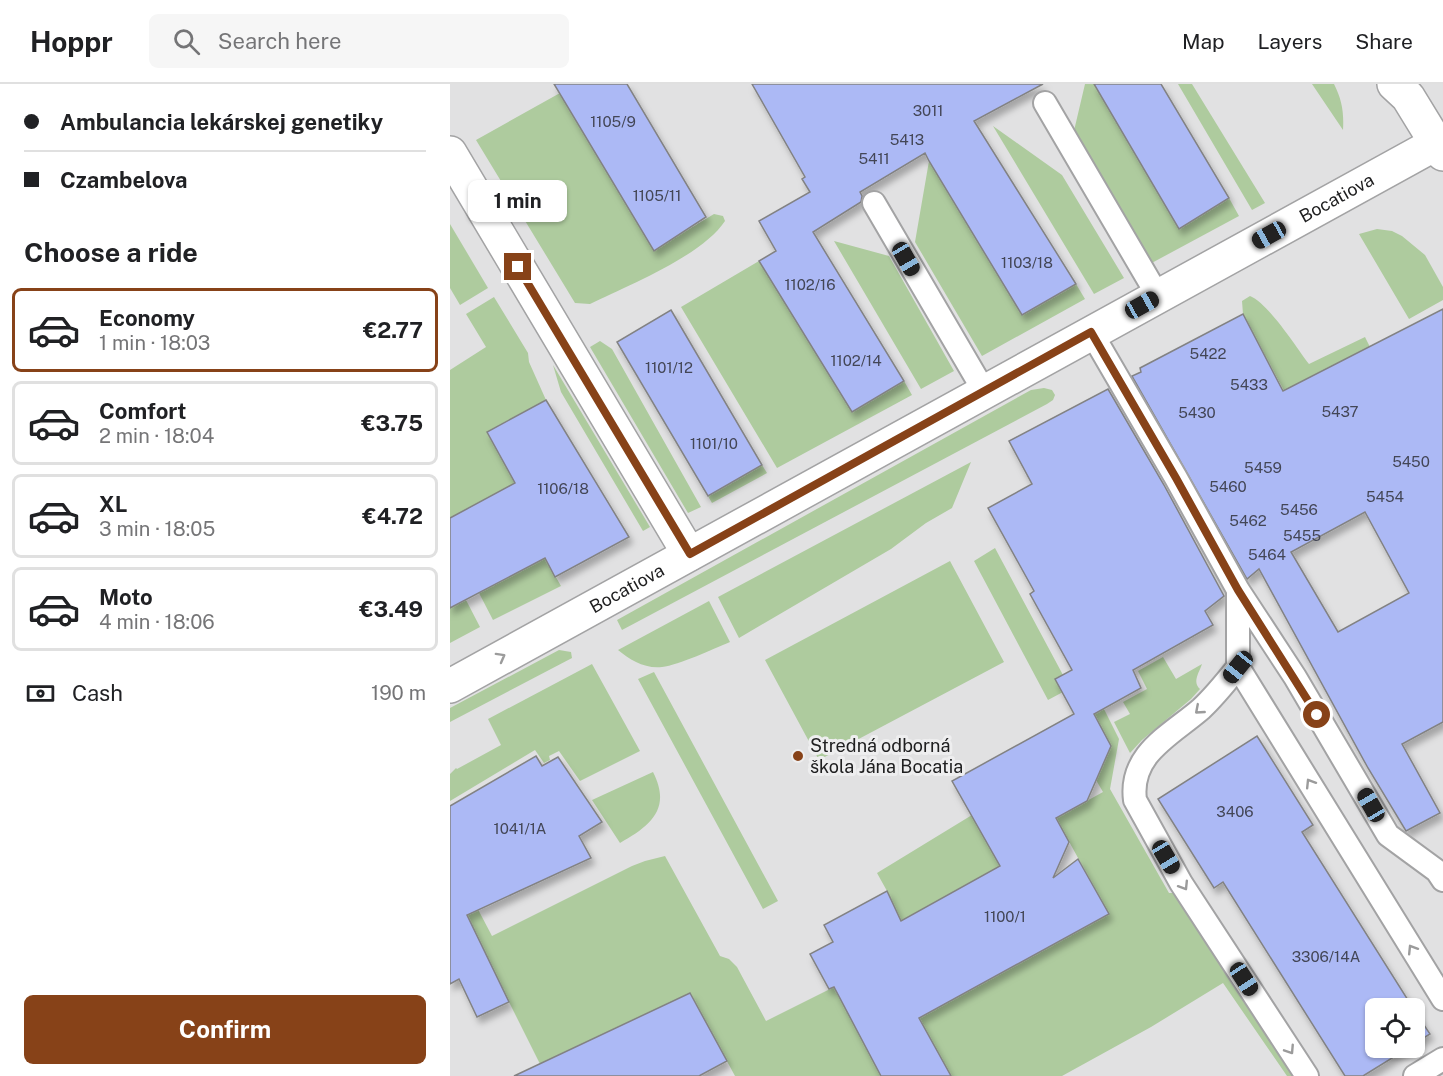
<!DOCTYPE html>
<meta charset="utf-8">
<style>
:root{--surface:#fff;--page:#f6f6f6;--text:#202124;--muted:#757577;--line:#e0e0e0;--accent:#874218}
body{margin:0;font-family:"Public Sans",sans-serif;background:var(--page);color:var(--text);height:100vh;display:flex;flex-direction:column;font-size:22px;white-space:nowrap}
*{box-sizing:border-box;margin:0}
p{font-size:20px;color:var(--muted)}
.icon{flex:none;width:33px;height:33px;fill:none;stroke:currentColor;stroke-width:2;stroke-linecap:round;stroke-linejoin:round}
.map{position:relative;flex:1;overflow:hidden}
.details{display:flex;flex-direction:column;background:var(--surface);width:450px}
.details>*{flex:none}
.guide{display:grid;align-content:center;height:132px;padding:0 24px;background:var(--surface)}
.buttons{position:absolute;left:915px;top:914px;display:grid;gap:12px}
.buttons a{display:grid;place-items:center;width:60px;height:60px;border-radius:9px;background:var(--surface);box-shadow:0 2px 4px #0004;font-size:30px}
.end{position:absolute;width:27px;height:27px;margin:-14px;border:8px solid #874218;background:#fff;box-shadow:0 0 0 3px #fff}
.from{border-radius:50%}
.bubble{position:absolute;height:42px;border-radius:9px;background:var(--surface);box-shadow:0 2px 4px #0004;font-size:20px;font-weight:700;line-height:42px;text-align:center}
.car{position:absolute;width:18px;height:36px;margin:-18px -9px;border-radius:8px;box-shadow:0 0 4px 2px #0007;background:linear-gradient(#222 24%,#8ab4d8 0 40%,#222 0 76%,#8ab4d8 0 86%,#222 0)}
.guide b{display:flex;align-items:center;gap:21px;height:57px;font-size:22px}
.guide b+b{border-top:2px solid var(--line)}
.guide i{width:15px;height:15px;background:var(--text)}
ul{padding:0;list-style:none}
li{display:flex;align-items:center;gap:18px;height:84px;margin:0 12px 9px;padding:0 12px;border:3px solid var(--line);border-radius:9px}
li div{flex:1}
li b{display:block;font-size:22px}
li em{font-style:normal;font-weight:700}
li.on{border-color:var(--accent)}
li>.icon{width:54px;height:54px;stroke-width:1.5}
h2{padding:0 24px;font-size:27px;line-height:72px}
.pay{display:flex;align-items:center;gap:15px;height:66px;padding:0 24px;font-size:22px}
.pay p{margin-inline-start:auto}
.primary-button{display:flex;gap:12px;margin-top:auto;padding:12px 24px}
.primary-button a{flex:1;height:69px;border-radius:9px;background:var(--accent);color:#fff;font-size:24px;font-weight:700;line-height:69px;text-align:center}
header{display:flex;align-items:center;gap:36px;box-sizing:border-box;height:84px;padding:0 30px;background:var(--surface);border-bottom:2px solid var(--line)}
header strong{font-size:28px}
nav{display:flex;gap:33px;margin-inline-start:auto;font-size:21px}
.search{width:420px;height:54px;background:var(--page);display:flex;align-items:center;gap:15px;box-sizing:border-box;padding:0 21px;border-radius:9px;color:var(--muted);font-size:22px}
main{display:flex;flex:1;min-height:0}
.map>svg:first-child{display:block}
.green{fill:#aecb9e}
.building{fill:#acb9f5;stroke:#828283;stroke-width:1.5;fill-rule:evenodd;filter:url(#shadow)}
.lines{fill:none;stroke-linecap:round;stroke-linejoin:round}
.lane-casing{stroke:#a3a3a4;stroke-width:26}
.street-casing{stroke:#a3a3a4;stroke-width:36}
.secondary-casing{stroke:#a3a3a4;stroke-width:36}
.lane{stroke:#fff;stroke-width:22}
.street{stroke:#fff;stroke-width:33}
.secondary{stroke:#fff;stroke-width:33}
.oneway{stroke:#9b9b9b}
.route{stroke:#874218;stroke-width:8}
.poi-dot{fill:#874218;stroke:#eeeeef;stroke-width:2}
.labels{text-anchor:middle;stroke-width:6;stroke-linejoin:round;paint-order:stroke}
.number-label{font-size:15px;fill:#434656}
.street-label{font-size:18px;fill:#202021;stroke:#eeeeef}
.poi-label{font-size:18px;fill:#202021;stroke:#eeeeef;text-anchor:start}
</style>
<header>
<strong>Hoppr</strong>
<div class="search"><svg class="icon" aria-label="search" viewBox="0 0 24 24"><circle cx="10" cy="10" r="6"/><path d="M15 15l6 6"/></svg>Search here</div>
<nav><a>Map</a><a>Layers</a><a>Share</a></nav>
</header>
<main>
<section class="details">
<div class="guide">
<b><i class="from"></i>Ambulancia lekárskej genetiky</b>
<b><i></i>Czambelova</b>
</div>
<h2>Choose a ride</h2>
<ul>
<li class="on"><svg class="icon" aria-label="car" viewBox="0 0 24 24"><path d="M5 17H2v-5l4-1 3-4h7l3 4 3 1v5h-3M9 17h6M6 11h13"/><circle cx="7" cy="17" r="2"/><circle cx="17" cy="17" r="2"/></svg><div><b>Economy</b><p>1 min · 18:03</p></div><em>€2.77</em></li>
<li><svg class="icon" aria-label="car" viewBox="0 0 24 24"><path d="M5 17H2v-5l4-1 3-4h7l3 4 3 1v5h-3M9 17h6M6 11h13"/><circle cx="7" cy="17" r="2"/><circle cx="17" cy="17" r="2"/></svg><div><b>Comfort</b><p>2 min · 18:04</p></div><em>€3.75</em></li>
<li><svg class="icon" aria-label="car" viewBox="0 0 24 24"><path d="M5 17H2v-5l4-1 3-4h7l3 4 3 1v5h-3M9 17h6M6 11h13"/><circle cx="7" cy="17" r="2"/><circle cx="17" cy="17" r="2"/></svg><div><b>XL</b><p>3 min · 18:05</p></div><em>€4.72</em></li>
<li><svg class="icon" aria-label="car" viewBox="0 0 24 24"><path d="M5 17H2v-5l4-1 3-4h7l3 4 3 1v5h-3M9 17h6M6 11h13"/><circle cx="7" cy="17" r="2"/><circle cx="17" cy="17" r="2"/></svg><div><b>Moto</b><p>4 min · 18:06</p></div><em>€3.49</em></li>
</ul>
<div class="pay"><svg class="icon" aria-label="cash" viewBox="0 0 24 24"><path d="M3 7h18v10H3z"/><circle cx="12" cy="12" r="2"/></svg>Cash<p>190 m</p></div>
<div class="primary-button"><a>Confirm</a></div>
</section>
<div class="map">
<svg width="993" height="992" viewBox="0 0 993 992">
<defs>
<filter id="shadow"><feDropShadow dx="3.5" dy="6" stdDeviation="3" flood-color="#0004"/></filter>
</defs>
<rect width="100%" height="100%" fill="#e1e1e2"/>
<path class="green" d="M635,0H644L729,145L779,114L789,132L698,181L623,51Z
M728,0H742L815,119L802,126Z
M862,0H884C892,16 894,28 893,46Z
M110,9L204,166L264,130L273,132L275,137C252,172 177,202 140,220L125,219L26,56Z
M543,42L612,91L674,194L644,210Z
M479,77L572,231L626,200L635,215L532,272L465,158Z
M0,140L38,204L10,221L0,204Z
M927,145L942,147L952,152L975,171L993,203V216L959,235L909,150Z
M384,157L439,172L504,287L471,305Z
M309,177L402,328L454,297L462,311L327,384L231,223Z
M800,212C819,220 846,263 859,280L915,253L920,263L834,307L793,230L792,217Z
M44,213L78,269L79,278L96,316L37,349L65,398L81,415L0,434V286L36,263L16,230Z
M150,257L162,265L251,423L238,429L140,263Z
M103,281L200,443L193,447L111,308Z
M594,304L602,306L605,311L603,316L597,320L172,546L167,536L581,306Z
M521,378L502,424L476,439L441,465L289,554L268,513Z
M312,381L317,389L262,419L258,412Z
M545,464L613,591V608L598,616L524,477Z
M95,474L111,502L43,536L29,509Z
M500,477L554,578L369,676L315,576Z
M16,516L30,543L0,559V524Z
M259,517L280,558C263,565 229,581 212,583C195,585 180,576 168,566Z
M109,566L121,568L122,574L0,638V624Z
M713,573L726,595L752,580C749,589 742,598 750,605L741,615L692,656L680,669L664,638L680,630L673,618L697,605L688,587Z
M142,580L190,667L130,697L109,667L99,672L100,676L94,679L85,666L0,717V690L6,684L7,685L51,661L38,635Z
M204,588L328,817L313,825L188,595Z
M628,601L648,627L654,625L669,655L660,705L719,809H729L844,992H837L773,899L701,943L612,992H501L469,934L659,830L606,734L653,708L646,696L661,662Z
M203,688C222,725 200,742 170,759L142,716Z
M522,731L550,782L451,837L437,807L427,789Z
M0,772L42,852L182,782L195,777L215,772L270,872L279,875L287,883L316,937L384,903L431,992H285L240,909L90,980L0,800Z"/>
<path class="building" d="M104,0H177L256,133L204,167Z
M302,0H593L524,37L626,200L572,231L479,77L475,69L410,108L412,112L411,118L363,148L454,297L402,328L309,177L326,167L309,137L360,108L352,95L355,93Z
M644,0H711L779,114L729,145Z
M993,225V638L952,660L990,729L956,747L918,684L809,485L797,495L682,292L691,288L690,284L793,230L833,307ZM915,428L959,509L888,548L841,468Z
M221,226L312,381L258,412L167,258Z
M658,305L714,401L774,512L755,527L763,541L683,586L691,604L644,630L661,662L637,717L606,734L619,758L603,794L628,775L659,830L469,934L501,992H431L384,903L379,905L360,870L383,858L374,841L437,807L451,837L550,782L502,697L624,630L605,595L622,586L580,510L584,507L538,424L582,400L559,357Z
M96,316L179,453L105,493L95,474L0,524V434L65,399L37,348Z
M807,652L863,741L852,748L963,924H926V963H960L913,992H895L773,798L764,804L708,715Z
M86,672L92,682L108,673L152,738L129,752L141,774L17,831L59,918L27,933L9,895L0,900V722Z
M240,909L277,977L249,992H64Z
M964,926L980,950L964,960Z"/>
<g class="lines">
<defs>
<path id="lane" d="M595,19L708,212
M424,119L534,307
M641,248L726,394L788,506L845,593L938,751L987,787L993,796
M788,506V583L993,915
M788,583C776,598 765,612 751,625C721,651 679,670 685,716L731,799L857,992
M965,992L993,975"/>
<g id="street">
<path d="M0,69L239,470"/>
<path id="s1" d="M0,602L987,59"/>
</g>
<path id="secondary" d="M944,0L958,13L993,70"/>
</defs>
<use href="#lane" class="lane-casing"/>
<use href="#street" class="street-casing"/>
<use href="#secondary" class="secondary-casing"/>
<use href="#lane" class="lane"/>
<use href="#street" class="street"/>
<use href="#secondary" class="secondary"/>
</g>
<defs><path id="oneway-chevron" d="M-2-3.5L2.5 0L-2 3.5" fill="none" stroke-width="1.6" stroke-linecap="round" stroke-linejoin="round" transform="scale(1.5)"/></defs>
<g class="oneway">
<use href="#oneway-chevron" transform="translate(51 573) rotate(-29)"/>
<use href="#oneway-chevron" transform="translate(749 626) rotate(139)"/>
<use href="#oneway-chevron" transform="translate(860 699) rotate(-122)"/>
<use href="#oneway-chevron" transform="translate(734 802) rotate(58)"/>
<use href="#oneway-chevron" transform="translate(962 865) rotate(-122)"/>
<use href="#oneway-chevron" transform="translate(840 966) rotate(57)"/>
</g>
<g class="lines">
<path class="route" d="M68,183L240,470L641,248L726,394L788,506L867,631"/>
</g>
<circle class="poi-dot" cx="348" cy="672" r="6"/>
<g class="labels">
<g class="number-label">
<text x="478" y="32">3011</text>
<text x="163" y="43">1105/9</text>
<text x="457" y="61">5413</text>
<text x="424" y="80">5411</text>
<text x="207" y="117">1105/11</text>
<text x="577" y="184">1103/18</text>
<text x="360" y="206">1102/16</text>
<text x="758" y="275">5422</text>
<text x="406" y="282">1102/14</text>
<text x="219" y="289">1101/12</text>
<text x="799" y="306">5433</text>
<text x="890" y="333">5437</text>
<text x="747" y="334">5430</text>
<text x="264" y="365">1101/10</text>
<text x="961" y="383">5450</text>
<text x="813" y="389">5459</text>
<text x="778" y="408">5460</text>
<text x="113" y="410">1106/18</text>
<text x="935" y="418">5454</text>
<text x="849" y="431">5456</text>
<text x="798" y="442">5462</text>
<text x="852" y="457">5455</text>
<text x="817" y="476">5464</text>
<text x="785" y="733">3406</text>
<text x="70" y="750">1041/1A</text>
<text x="555" y="838">1100/1</text>
<text x="876" y="878">3306/14A</text>
</g>
<g class="street-label">
<text dy="6" stroke="none"><textPath href="#s1" startOffset="1012">Bocatiova</textPath></text>
<text dy="6" stroke="none"><textPath href="#s1" startOffset="202">Bocatiova</textPath></text>
</g>
<g class="poi-label">
<text x="360" y="668">Stredná odborná<tspan x="360" dy="21">škola Jána Bocatia</tspan></text>
</g>
</g>
</svg>
<div class="buttons">
<a><svg class="icon" aria-label="locate" viewBox="0 0 24 24"><circle cx="12" cy="12" r="6"/><path d="M12 2v4M12 18v4M2 12h4M18 12h4"/></svg></a>
</div>
<i class="end from" style="left:867px;top:631px"></i>
<i class="end" style="left:68px;top:183px"></i>
<div class="bubble" style="left:18px;top:96px;width:99px">1 min</div>
<i class="car" style="left:819px;top:151px;rotate:241deg"></i>
<i class="car" style="left:456px;top:175px;rotate:150deg"></i>
<i class="car" style="left:692px;top:221px;rotate:61deg"></i>
<i class="car" style="left:788px;top:583px;rotate:219deg"></i>
<i class="car" style="left:921px;top:721px;rotate:330deg"></i>
<i class="car" style="left:716px;top:773px;rotate:149deg"></i>
<i class="car" style="left:794px;top:895px;rotate:147deg"></i>
</div>
</main>
